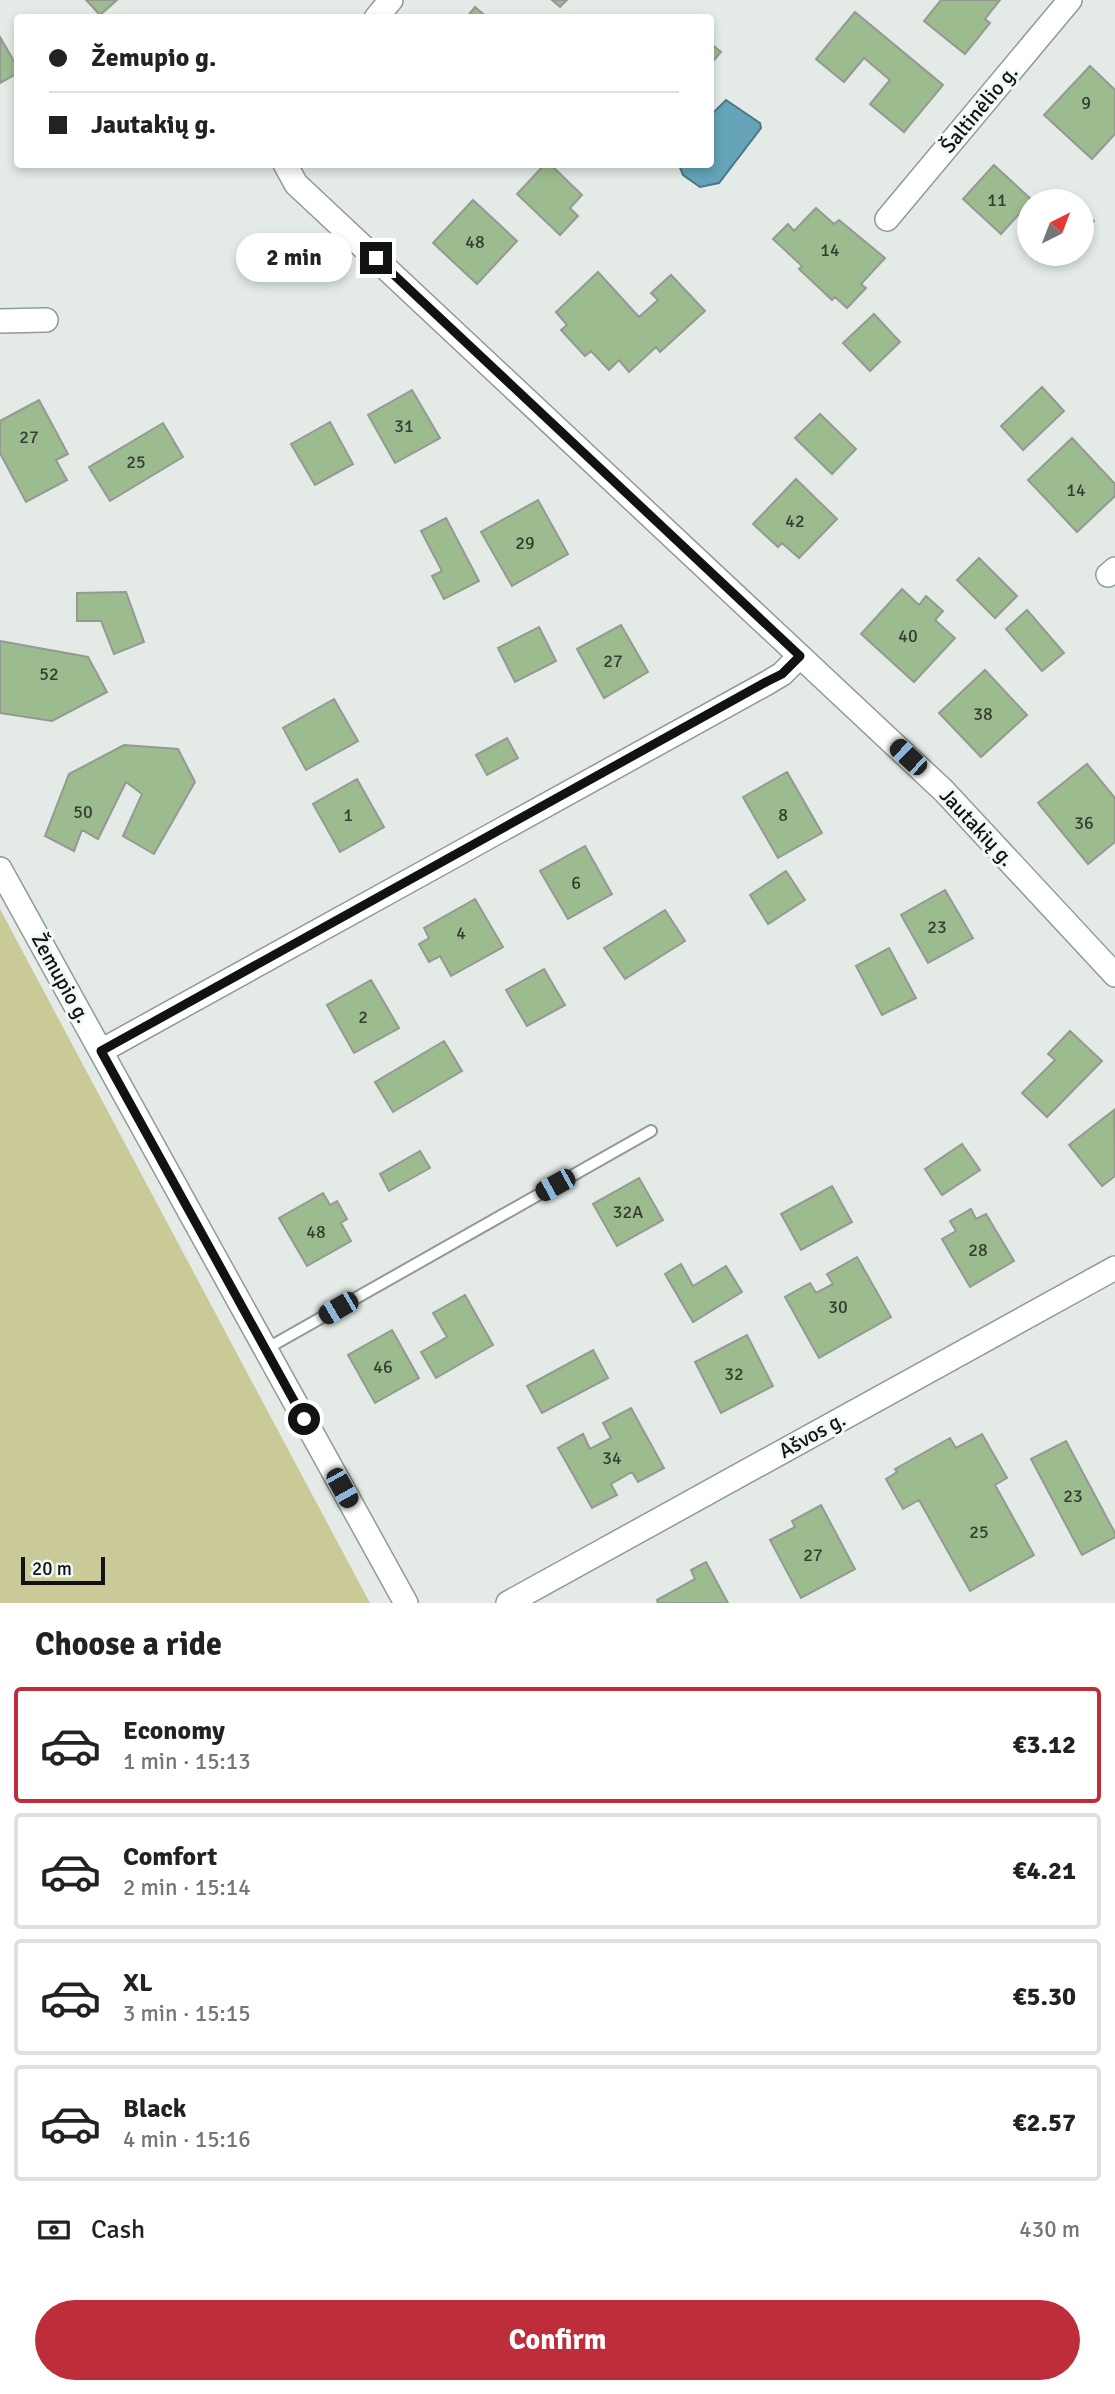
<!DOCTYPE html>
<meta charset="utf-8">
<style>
:root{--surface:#fff;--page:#f6f6f6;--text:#222;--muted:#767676;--line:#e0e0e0;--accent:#bd2d3a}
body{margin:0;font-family:Signika,sans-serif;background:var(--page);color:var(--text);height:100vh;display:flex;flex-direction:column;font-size:26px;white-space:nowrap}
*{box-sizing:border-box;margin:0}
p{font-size:23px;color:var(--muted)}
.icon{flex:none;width:38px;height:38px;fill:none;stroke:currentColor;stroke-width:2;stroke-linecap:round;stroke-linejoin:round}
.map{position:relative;height:1603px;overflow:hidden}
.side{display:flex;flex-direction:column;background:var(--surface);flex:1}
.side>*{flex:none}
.guide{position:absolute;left:14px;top:14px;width:700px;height:154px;border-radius:7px;box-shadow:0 4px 10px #0003;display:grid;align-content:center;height:154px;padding:0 35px;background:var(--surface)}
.needle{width:46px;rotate:42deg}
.tools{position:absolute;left:1017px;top:189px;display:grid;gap:14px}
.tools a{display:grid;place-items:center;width:77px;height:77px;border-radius:50%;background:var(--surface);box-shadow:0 4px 10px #0003;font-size:35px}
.scale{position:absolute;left:21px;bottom:18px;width:84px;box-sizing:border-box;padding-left:7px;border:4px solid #101312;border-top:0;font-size:19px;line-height:24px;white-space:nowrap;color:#101312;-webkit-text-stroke:5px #f1f9f5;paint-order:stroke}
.end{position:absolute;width:32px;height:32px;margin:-16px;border:9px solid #101312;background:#fff;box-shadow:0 0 0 4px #fff}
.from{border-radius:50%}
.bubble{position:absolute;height:49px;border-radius:24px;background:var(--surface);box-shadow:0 4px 10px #0003;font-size:23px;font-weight:700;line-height:49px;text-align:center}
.car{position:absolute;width:21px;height:42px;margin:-21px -10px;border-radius:9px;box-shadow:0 0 5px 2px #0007;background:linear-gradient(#222 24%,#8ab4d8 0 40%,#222 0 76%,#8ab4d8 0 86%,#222 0)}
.guide b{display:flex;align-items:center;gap:24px;height:66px;font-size:26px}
.guide b+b{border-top:2px solid var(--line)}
.guide i{width:18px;height:18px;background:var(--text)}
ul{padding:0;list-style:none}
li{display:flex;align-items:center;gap:21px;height:116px;margin:0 14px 10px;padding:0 21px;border:4px solid var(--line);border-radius:7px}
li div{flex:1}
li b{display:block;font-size:26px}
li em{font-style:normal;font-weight:700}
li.selected{border-color:var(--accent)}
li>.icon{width:63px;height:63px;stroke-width:1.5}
h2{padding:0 35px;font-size:32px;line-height:84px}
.pay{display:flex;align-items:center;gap:18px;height:77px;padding:0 35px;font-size:26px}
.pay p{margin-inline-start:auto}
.action{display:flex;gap:14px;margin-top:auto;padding:14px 35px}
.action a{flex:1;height:80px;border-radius:42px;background:var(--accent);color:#fff;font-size:28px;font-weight:700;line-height:80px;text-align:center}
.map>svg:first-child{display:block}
.green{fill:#cac998}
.water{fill:#64a3b8;stroke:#4b7886;stroke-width:2}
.building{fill:#9cbb8e;stroke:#949993;stroke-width:2}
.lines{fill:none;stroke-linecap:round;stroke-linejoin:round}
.lane-casing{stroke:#939a96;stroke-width:14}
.street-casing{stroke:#939a96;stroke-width:26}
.lane{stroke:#fff;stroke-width:10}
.street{stroke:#fff;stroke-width:23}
.route{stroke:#101312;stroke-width:9}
.labels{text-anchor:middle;stroke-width:6;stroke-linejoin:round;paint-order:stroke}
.number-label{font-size:18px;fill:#333d31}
.street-label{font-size:21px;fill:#101312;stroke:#f1f9f5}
</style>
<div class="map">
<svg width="1115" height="1603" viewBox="0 0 1115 1603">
<rect width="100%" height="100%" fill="#e4ebe7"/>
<path class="green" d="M0,909L370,1603H0Z"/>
<path class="water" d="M726,100L760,123L761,128L719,183L700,187L683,175L679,165L710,164L711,115Z"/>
<path class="building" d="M86,0H117L100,15Z
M552,0H567L560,7Z
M941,0H1000L985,19L990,23L965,54L924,21Z
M475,7L488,18H466Z
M855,12L943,85L904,132L870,104L890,80L864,58L844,82L816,59Z
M0,37L18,68V73L0,83Z
M710,43L721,52L710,65Z
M1090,66L1115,90V134L1092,159L1044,115Z
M545,164H550L582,195L570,208L578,216L560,235L517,194Z
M994,165L1032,200L1001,234L963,199Z
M473,200L517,241L477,284L433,243Z
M816,208L834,224L839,220L885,258L861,284L866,288L847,308L835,297L832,300L799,269L802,266L773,239L788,224L794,231Z
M1082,210L1094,221L1082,235Z
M598,272L639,317L658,300L651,293L671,275L705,311L660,352L656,347L629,372L619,360L609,370L591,351L585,356L561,330L567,325L556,312Z
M874,314L900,342L870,371L843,343Z
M1042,387L1064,411L1023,450L1001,426Z
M412,390L440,438L395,463L368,415Z
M39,400L68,454L56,460L67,480L26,502L0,453V421Z
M820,414L856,449L832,474L795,438Z
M330,422L353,464L315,485L291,444Z
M163,423L183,457L110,501L89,467Z
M1072,438L1115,484V496L1077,532L1028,480Z
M796,479L837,519L799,558L782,543L778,547L753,524Z
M538,500L568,554L512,586L481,532Z
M446,518L479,581L444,599L432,576L442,571L421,531Z
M979,558L1017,596L995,618L957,580Z
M902,589L919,605L926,596L943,611L935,620L955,638L914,682L861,634Z
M126,592L144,642L114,654L101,621H77V593Z
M1027,610L1064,653L1042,671L1006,629Z
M621,625L648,672L604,698L577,649Z
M539,627L556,661L515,682L498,648Z
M0,641L88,657L107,692L52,721L0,713Z
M985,670L1027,715L981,757L939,713Z
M334,699L358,741L306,770L283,728Z
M507,738L518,758L487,775L476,755Z
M124,745L178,749L195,782L154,854L123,836L142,794L126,782L98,839L82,830L74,851L45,836L69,774Z
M1087,764L1115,798V842L1088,864L1038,803Z
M787,772L822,833L778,858L743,797Z
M357,779L384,827L340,852L313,804Z
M585,846L612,894L568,919L540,871Z
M786,871L805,900L768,924L750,895Z
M945,890L973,938L928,963L901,915Z
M475,899L503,947L451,976L440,956L429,962L419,944L429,938L424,928Z
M665,910L685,941L625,979L604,948Z
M889,948L916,998L882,1015L856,966Z
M544,969L565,1005L527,1026L506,990Z
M371,980L399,1028L354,1053L327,1005Z
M1070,1031L1102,1061L1047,1117L1022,1093L1055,1060L1048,1054Z
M444,1041L462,1071L393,1112L375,1082Z
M1114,1110L1115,1176L1102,1186L1069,1145Z
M962,1144L980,1170L942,1195L925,1169Z
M420,1151L430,1168L389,1191L380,1174Z
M639,1178L663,1220L617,1246L593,1204Z
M832,1186L852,1222L801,1250L781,1214Z
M323,1193L330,1205L337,1201L347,1219L341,1223L351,1241L307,1266L279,1218Z
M971,1209L976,1219L986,1214L1014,1261L970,1287L942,1239L956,1231L950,1221Z
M857,1257L891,1317L819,1358L785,1297L810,1283L816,1293L833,1284L827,1274Z
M681,1264L693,1286L726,1266L742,1292L693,1322L665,1274Z
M465,1295L493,1345L436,1378L421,1352L447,1337L433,1313Z
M392,1330L419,1378L375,1403L348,1355Z
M747,1335L773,1386L721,1413L695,1362Z
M593,1350L608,1378L542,1413L527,1386Z
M631,1408L664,1468L638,1482L632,1472L611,1484L617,1495L592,1508L558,1448L583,1434L590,1449L611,1438L603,1423Z
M982,1434L1007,1478L995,1485L1034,1555L970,1591L919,1500L903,1509L886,1479L897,1472L895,1469L950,1438L956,1448Z
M1066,1441L1115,1533V1537L1082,1555L1031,1459Z
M821,1505L855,1569L801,1598L770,1540L795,1527L792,1521Z
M706,1562L728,1603H658L657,1600L695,1579L691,1570Z"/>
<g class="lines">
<defs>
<path id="lane" d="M266,1349L651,1131"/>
<path id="street" d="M376,18L391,0
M285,164L296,184L944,791L1115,975
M887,219L1070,0
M0,321L46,320
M1108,575L1115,569
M0,869L406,1603
M101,1051L767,683L782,674L800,656
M508,1603L1115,1268"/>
</defs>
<use href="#lane" class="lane-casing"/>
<use href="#street" class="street-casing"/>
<use href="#lane" class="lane"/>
<use href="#street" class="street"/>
</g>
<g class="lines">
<path class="route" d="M304,1419L101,1051L766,682L782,674L800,656L376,258"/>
</g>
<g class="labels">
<g class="number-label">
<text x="1086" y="109">9</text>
<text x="997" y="206">11</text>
<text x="475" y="248">48</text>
<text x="830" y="256">14</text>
<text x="404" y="432">31</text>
<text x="29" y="443">27</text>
<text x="136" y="468">25</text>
<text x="1076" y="496">14</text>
<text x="795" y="527">42</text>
<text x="525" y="549">29</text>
<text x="908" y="642">40</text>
<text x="613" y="667">27</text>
<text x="49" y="680">52</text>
<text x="983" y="720">38</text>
<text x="83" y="818">50</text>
<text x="348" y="821">1</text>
<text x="783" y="821">8</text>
<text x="1084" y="829">36</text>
<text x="576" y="889">6</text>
<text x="937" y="933">23</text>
<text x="461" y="939">4</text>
<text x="363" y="1023">2</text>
<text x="628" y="1218">32A</text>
<text x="316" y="1238">48</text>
<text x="978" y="1256">28</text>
<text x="838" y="1313">30</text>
<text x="383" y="1373">46</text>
<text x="734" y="1380">32</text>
<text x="612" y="1464">34</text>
<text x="1073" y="1502">23</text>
<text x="979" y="1538">25</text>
<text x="813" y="1561">27</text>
</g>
<g class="street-label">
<text transform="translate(979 109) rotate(-50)" y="7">Šaltinėlio g.</text>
<text transform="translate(977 827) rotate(47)" y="7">Jautakių g.</text>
<text transform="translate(61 978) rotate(61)" y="7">Žemupio g.</text>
<text transform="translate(812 1435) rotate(-29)" y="7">Ašvos g.</text>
</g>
</g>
</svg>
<div class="tools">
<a><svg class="needle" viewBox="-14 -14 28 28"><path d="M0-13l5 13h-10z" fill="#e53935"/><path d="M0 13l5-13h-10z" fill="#767676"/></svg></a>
</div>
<div class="scale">20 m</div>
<i class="end from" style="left:304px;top:1419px"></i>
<i class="end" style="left:376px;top:258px"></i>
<div class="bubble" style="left:236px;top:233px;width:116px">2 min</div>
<i class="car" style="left:908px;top:757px;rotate:313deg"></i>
<i class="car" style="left:555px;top:1185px;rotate:241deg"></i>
<i class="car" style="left:338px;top:1308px;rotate:240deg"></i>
<i class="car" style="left:342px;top:1488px;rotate:151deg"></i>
<div class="guide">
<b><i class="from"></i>Žemupio g.</b>
<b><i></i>Jautakių g.</b>
</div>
</div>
<section class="side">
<h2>Choose a ride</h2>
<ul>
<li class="selected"><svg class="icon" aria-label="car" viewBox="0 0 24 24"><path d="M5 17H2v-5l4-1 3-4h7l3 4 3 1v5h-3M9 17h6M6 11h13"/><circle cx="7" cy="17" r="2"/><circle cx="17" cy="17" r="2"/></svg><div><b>Economy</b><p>1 min · 15:13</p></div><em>€3.12</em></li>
<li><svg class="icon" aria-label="car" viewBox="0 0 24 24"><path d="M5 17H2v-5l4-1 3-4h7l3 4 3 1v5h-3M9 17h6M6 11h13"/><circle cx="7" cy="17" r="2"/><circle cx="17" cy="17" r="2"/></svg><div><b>Comfort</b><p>2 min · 15:14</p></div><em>€4.21</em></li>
<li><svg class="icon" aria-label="car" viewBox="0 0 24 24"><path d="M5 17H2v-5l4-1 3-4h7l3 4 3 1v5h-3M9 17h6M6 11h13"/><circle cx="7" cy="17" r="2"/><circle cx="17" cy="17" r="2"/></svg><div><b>XL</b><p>3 min · 15:15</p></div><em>€5.30</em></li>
<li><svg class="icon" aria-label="car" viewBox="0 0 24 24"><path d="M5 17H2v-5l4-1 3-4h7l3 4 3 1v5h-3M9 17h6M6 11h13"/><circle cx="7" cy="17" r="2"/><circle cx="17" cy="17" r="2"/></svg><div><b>Black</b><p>4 min · 15:16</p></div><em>€2.57</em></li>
</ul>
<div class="pay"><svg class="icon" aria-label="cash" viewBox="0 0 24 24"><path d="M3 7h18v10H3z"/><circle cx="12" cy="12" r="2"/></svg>Cash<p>430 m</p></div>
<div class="action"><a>Confirm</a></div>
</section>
